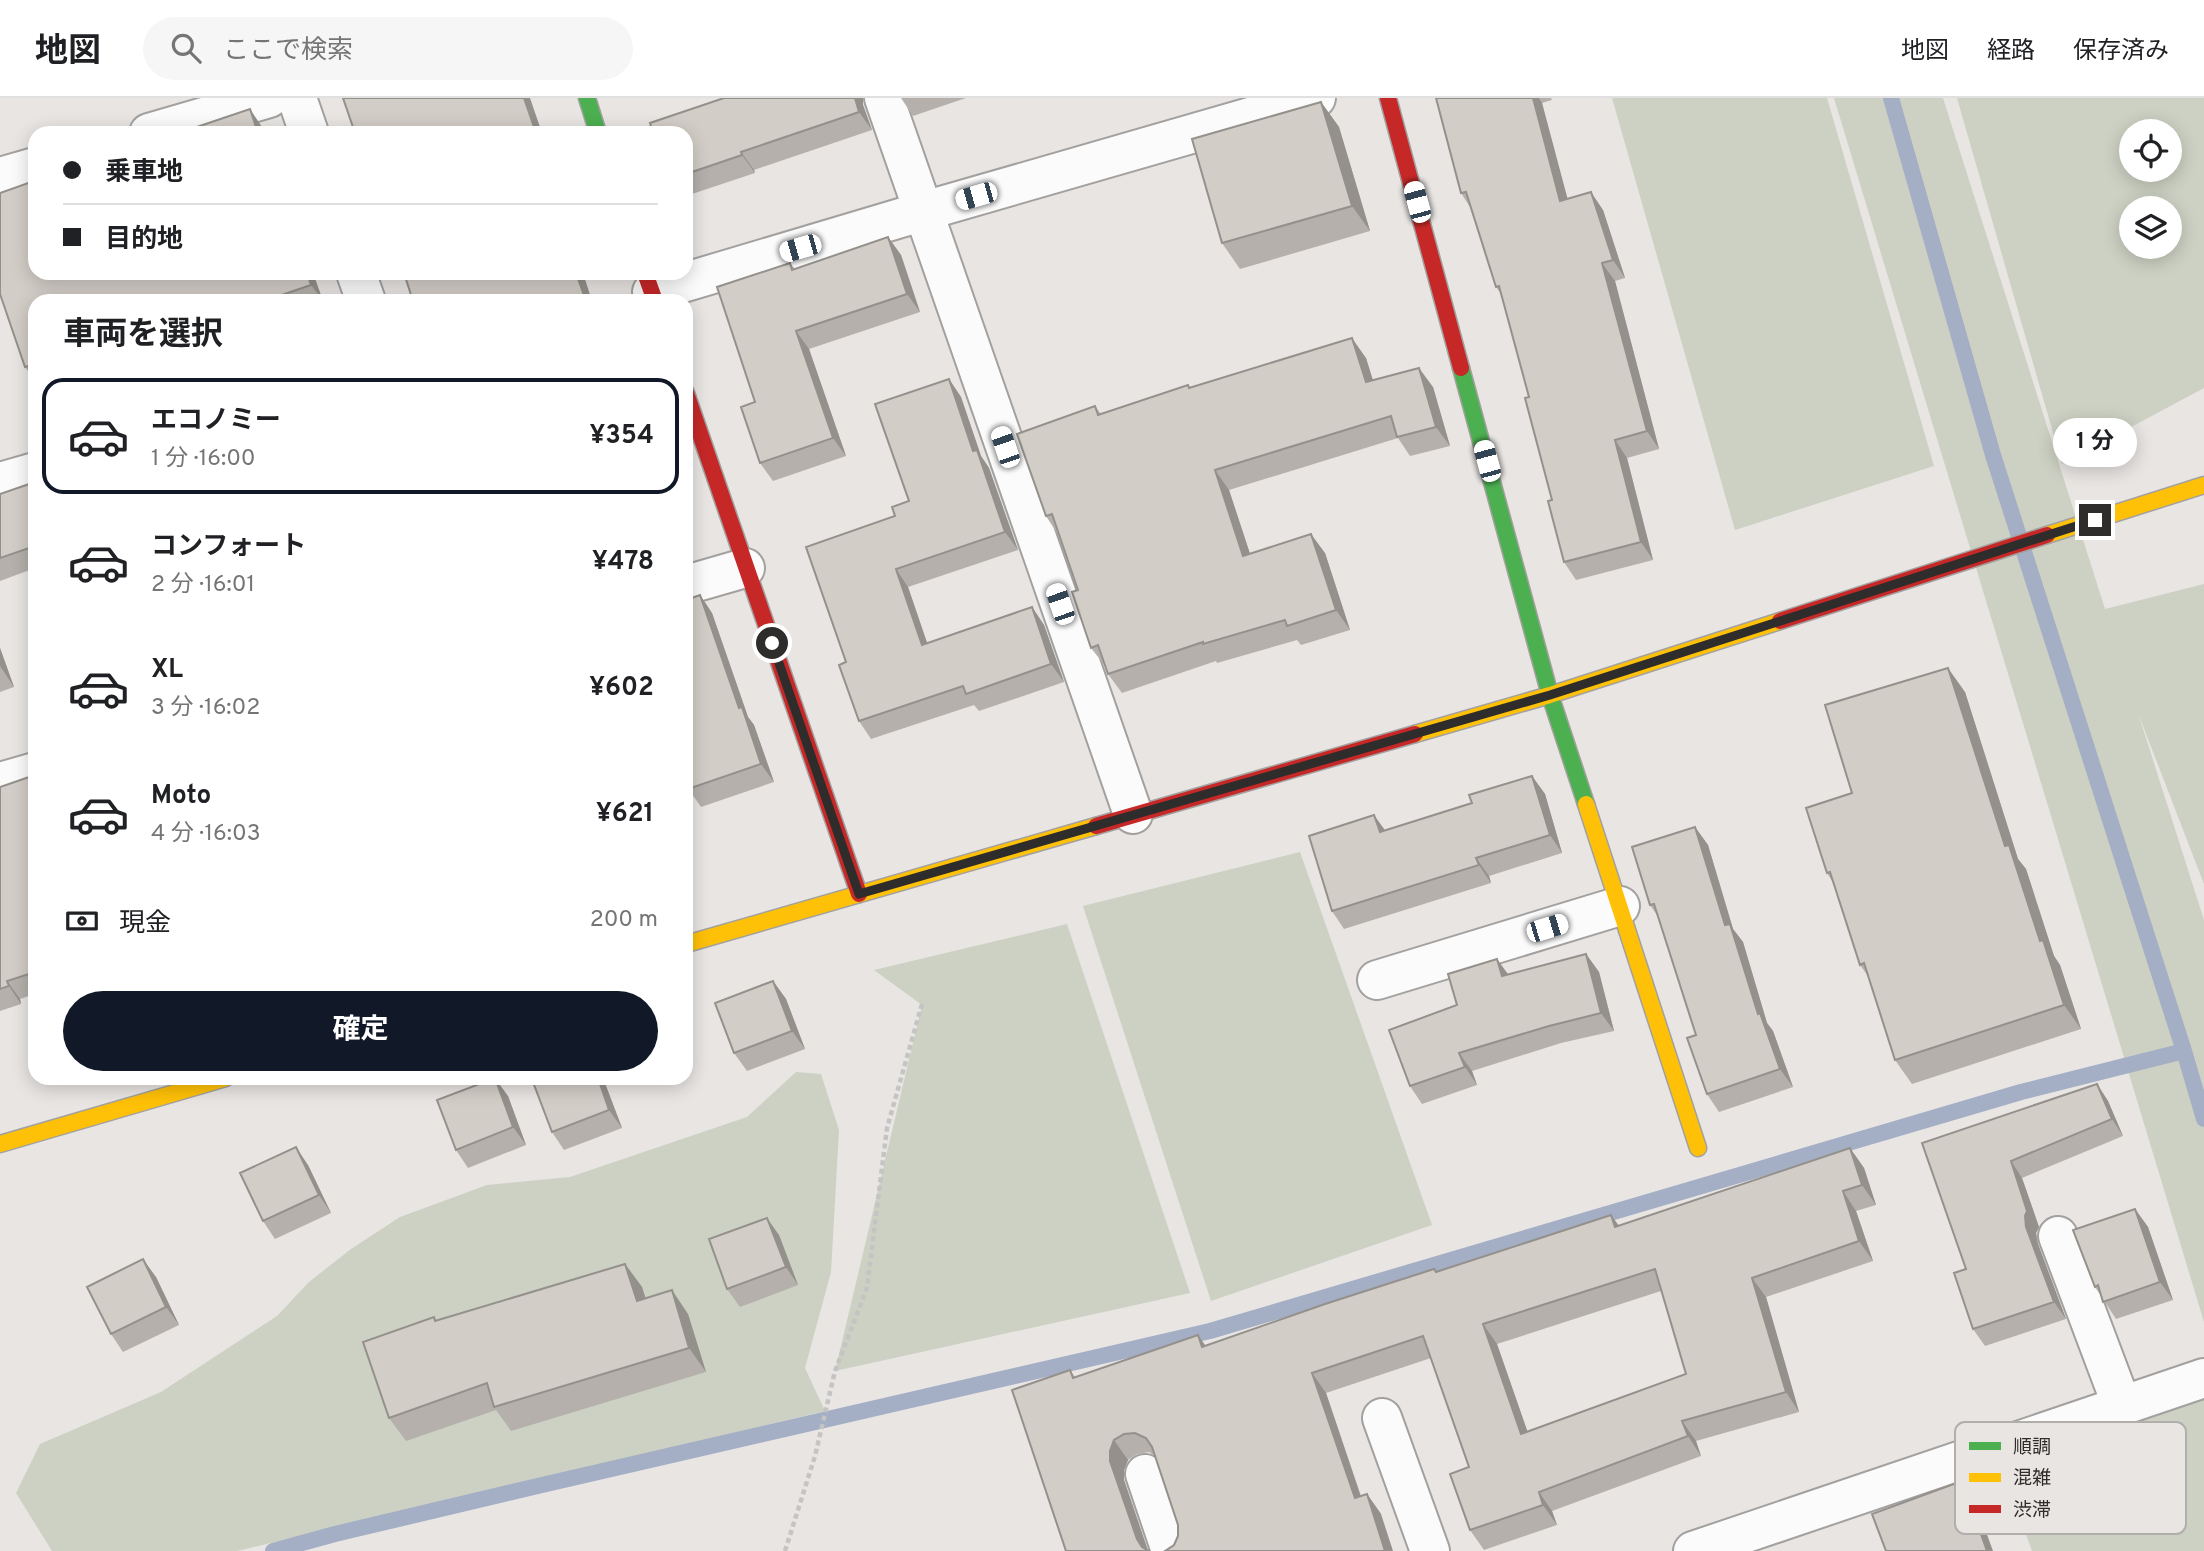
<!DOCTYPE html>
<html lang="ja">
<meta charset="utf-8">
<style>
:root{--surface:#fff;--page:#f6f6f6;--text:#202124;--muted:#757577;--line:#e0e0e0;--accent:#111827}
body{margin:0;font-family:Overpass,"Noto Sans JP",sans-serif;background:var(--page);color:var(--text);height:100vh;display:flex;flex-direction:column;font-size:26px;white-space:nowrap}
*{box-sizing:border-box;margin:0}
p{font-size:23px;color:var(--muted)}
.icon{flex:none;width:38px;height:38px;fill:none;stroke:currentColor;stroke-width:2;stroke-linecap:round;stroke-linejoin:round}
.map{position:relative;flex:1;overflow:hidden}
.details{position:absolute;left:28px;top:196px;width:665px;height:791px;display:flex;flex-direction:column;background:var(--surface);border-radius:21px;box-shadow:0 4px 18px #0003}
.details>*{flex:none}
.hud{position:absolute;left:28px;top:28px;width:665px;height:154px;border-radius:21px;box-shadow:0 4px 18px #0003;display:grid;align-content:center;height:154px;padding:0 35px;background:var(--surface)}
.controls{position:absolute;left:2119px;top:21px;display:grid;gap:14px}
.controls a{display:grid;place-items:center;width:63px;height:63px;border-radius:50%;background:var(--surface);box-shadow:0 4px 18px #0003;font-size:35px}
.end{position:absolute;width:32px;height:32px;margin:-16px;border:9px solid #2f2d2c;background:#fff;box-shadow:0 0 0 4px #fff}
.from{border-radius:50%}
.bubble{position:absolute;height:49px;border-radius:24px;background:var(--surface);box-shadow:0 4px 18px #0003;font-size:23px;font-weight:700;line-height:49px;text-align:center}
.car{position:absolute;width:21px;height:42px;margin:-21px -10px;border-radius:9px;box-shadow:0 0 5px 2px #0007;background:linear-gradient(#fff 24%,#345 0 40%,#fff 0 76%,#345 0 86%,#fff 0)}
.hud b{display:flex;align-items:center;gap:24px;height:66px;font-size:26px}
.hud b+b{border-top:2px solid var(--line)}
.hud i{width:18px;height:18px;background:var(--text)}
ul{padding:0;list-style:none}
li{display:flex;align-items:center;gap:21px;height:116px;margin:0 14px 10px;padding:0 21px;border:4px solid transparent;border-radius:21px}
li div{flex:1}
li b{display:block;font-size:26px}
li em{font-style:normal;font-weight:700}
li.current{border-color:var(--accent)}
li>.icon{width:63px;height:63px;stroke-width:1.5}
h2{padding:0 35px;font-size:32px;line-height:84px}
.pay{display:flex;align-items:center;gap:18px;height:77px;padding:0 35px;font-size:26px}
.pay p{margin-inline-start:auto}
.button{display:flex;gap:14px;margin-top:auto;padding:14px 35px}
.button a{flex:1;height:80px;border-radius:42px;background:var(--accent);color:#fff;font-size:28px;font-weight:700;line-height:80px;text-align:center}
header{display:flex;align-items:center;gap:42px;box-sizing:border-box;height:98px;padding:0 35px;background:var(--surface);border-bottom:2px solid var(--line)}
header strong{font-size:33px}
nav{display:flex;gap:38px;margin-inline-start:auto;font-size:24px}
.search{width:490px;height:63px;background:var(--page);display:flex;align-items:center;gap:18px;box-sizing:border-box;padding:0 24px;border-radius:38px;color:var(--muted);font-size:26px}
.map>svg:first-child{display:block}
.green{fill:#ccd1c3;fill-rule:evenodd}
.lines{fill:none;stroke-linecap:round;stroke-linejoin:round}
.stream{stroke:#a4aec4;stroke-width:16}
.street-casing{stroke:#a3a19f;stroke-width:42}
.fast-casing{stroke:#a3a19f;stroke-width:19}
.slow-casing{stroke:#a3a19f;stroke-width:19}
.jam-casing{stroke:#a3a19f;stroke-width:19}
.path{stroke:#c4c4c4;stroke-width:4.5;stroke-dasharray:5 3.5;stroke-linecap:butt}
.street{stroke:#fcfbfb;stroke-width:38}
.fast{stroke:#4caf50;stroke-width:16}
.slow{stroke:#ffc107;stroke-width:16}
.jam{stroke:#c62828;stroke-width:16}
.wall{fill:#b5b0ab;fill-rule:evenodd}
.shaded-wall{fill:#94908b}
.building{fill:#d3cdc7;stroke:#94908b;stroke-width:2;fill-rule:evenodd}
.route{stroke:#2f2d2c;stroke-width:9}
.key{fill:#e9e5e2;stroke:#b1aeab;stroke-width:2}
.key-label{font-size:19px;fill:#2f2d2c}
</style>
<header>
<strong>地図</strong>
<div class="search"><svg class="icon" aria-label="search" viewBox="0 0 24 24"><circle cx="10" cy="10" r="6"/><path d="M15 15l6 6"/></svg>ここで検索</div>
<nav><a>地図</a><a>経路</a><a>保存済み</a></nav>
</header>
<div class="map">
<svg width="2204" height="1453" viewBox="0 0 2204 1453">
<rect width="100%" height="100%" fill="#e8e5e3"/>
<path class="green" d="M1612,0H1827L1934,368L1735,432Z
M1834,0H1943L2105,511L2204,486V786L2138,615L2204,822V1224Z
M1957,0H2204V290L2062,366ZM2132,33H2170V72H2132ZM2170,110V149H2132V110Z
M1300,754L1432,1127L1211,1203L1083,808Z
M1067,826L1190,1195L835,1273L922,907L874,872Z
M796,974L821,976L839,1032L831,1174L805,1270L825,1313L237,1453H52L16,1395L40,1346L161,1294L277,1218L309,1184L351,1151L400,1119L487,1087L570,1079L747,1019Z
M2204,1280V1453H2032L1995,1351Z"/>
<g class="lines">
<path class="stream" d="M1891,0L1993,357L2184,953L2204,1021
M273,1453L335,1436L542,1387L1210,1233L2021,994L2184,953"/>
<defs>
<path id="street" d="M297,0L309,35
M884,0L1133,716
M149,35L269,0
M0,79L35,69
M356,175L366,203
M652,194L924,113L1316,0
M0,384L35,374
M686,487L745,470
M0,684L35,674
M1377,882L1620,808
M2058,1138L2122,1308
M1382,1320L1430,1453
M1145,1376L1171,1453
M1693,1453L2204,1280"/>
<path id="fast" d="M587,0L598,35
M1461,270L1550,597L1586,706"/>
<path id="slow" d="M2047,437L2204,387
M1415,636L1550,597L1780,523
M1586,706L1698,1050
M686,846L1096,728
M0,1046L226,980"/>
<path id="jam" d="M1388,0L1461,270
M645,175L655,203
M686,295L859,796
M1780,523L2047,437
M1096,728L1415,636"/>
</defs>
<use href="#street" class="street-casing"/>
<use href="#fast" class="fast-casing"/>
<use href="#slow" class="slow-casing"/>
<use href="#jam" class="jam-casing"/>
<path class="path" d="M785,1453L815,1358L835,1273L867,1190L887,1030L922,906"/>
<use href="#street" class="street"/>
<use href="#fast" class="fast"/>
<use href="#slow" class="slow"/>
<use href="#jam" class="jam"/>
</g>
<path class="wall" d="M901,0H966L913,18Z
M1436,0H1551L1552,2L1542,5L1567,101L1603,112L1625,180L1615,183L1659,351L1627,360L1653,462L1576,482L1564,464L1552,402L1529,299L1501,196L1496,189L1470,109L1461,95Z
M1321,4L1339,29L1370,133L1240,171L1222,145Z
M863,7L872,32L754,72L755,75L686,98V35Z
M33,88L313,175L323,203H35V283L25,269Z
M888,139L901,157L920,214L809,251L846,358L773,383L760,365L755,304L790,165L795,171Z
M1366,260L1373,282L1433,289L1450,348L1410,358L1398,340L1229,392L1250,456L1325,455L1350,532L1301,547L1297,542L1217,565L1216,563L1122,595L1108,576L1106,569L1091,550L1078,492L1059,438L1046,418L1095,308L1101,316L1188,287L1190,290Z
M949,281L961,299L981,358L989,370L1018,452L908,489L927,545L1032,509L1044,527L1064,584L979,613L974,607L871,641L859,623L846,564L895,418L909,403Z
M35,384V470L0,483V396Z
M700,497L712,515L748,619L754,627L774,684L701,709L692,696L686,698V502Z
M0,550L14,589L0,594Z
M1965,594L2018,761L2026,771L2054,858L2060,867L2081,931L1912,986L1895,962L1868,878L1860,867L1834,786L1827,775L1852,695Z
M35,677V896L20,901L21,906L0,913V689Z
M1532,678L1545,696L1562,755L1489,778L1491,785L1344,831L1332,813L1385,732L1472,705Z
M1695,729L1708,747L1733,831L1743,844L1767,925L1773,933L1793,989L1719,1014L1707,996L1696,937L1659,820L1650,807Z
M1586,856L1599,874L1614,933L1561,945L1472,973L1477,987L1422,1006L1410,988L1457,907L1497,861L1508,877Z
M773,883L786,901L805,951L747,973L734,955Z
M544,980H603L622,1030L564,1052L552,1034Z
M2097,986L2108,1003L2123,1038L2022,1080L2039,1129L2036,1135L2038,1146L2066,1221L1985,1248L1973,1231L1966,1171L1922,1045Z
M508,998L526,1047L468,1070L456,1052Z
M1850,1050L1864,1070L1876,1107L1856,1113L1873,1163L1766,1199L1799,1314L1696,1343L1701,1358L1552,1413L1557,1427L1484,1452L1470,1432L1469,1369L1431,1260L1326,1295L1361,1398L1367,1396L1381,1416L1174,1447L1178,1438V1427L1155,1358L1149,1354L1137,1356L1128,1362L1124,1372V1382L1148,1452L1066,1453L1070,1272L1075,1279L1205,1248L1434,1171L1436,1174L1619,1128ZM1661,1193L1686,1276L1527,1333L1497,1246Z
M308,1067L331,1115L275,1141L263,1123Z
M2135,1111L2148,1129L2173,1202L2116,1221L2095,1189Z
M779,1137L798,1187L740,1209L727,1191Z
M625,1166L642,1189L645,1200L688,1216L706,1274L511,1333L496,1312L406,1343L389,1320L434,1219L437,1223Z
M156,1179L179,1227L123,1254L111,1236Z"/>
<path class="shaded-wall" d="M524,0H530L542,35H536Z
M855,0H863V7L872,32L859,14Z
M1533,0H1539L1542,5L1573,121L1560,103Z
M1321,4L1339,29L1370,133L1352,108Z
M250,11L262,29L264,35H258Z
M741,54L754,72L755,75L742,57Z
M1591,94L1603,112L1625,180L1613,162Z
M888,139L901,157L920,214L907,196Z
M1602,165L1615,183L1659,351L1647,333Z
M307,175H313L323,203L311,187Z
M576,175H583L592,203H586Z
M796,233L809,251L846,358L833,340Z
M1352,240L1366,260L1379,303L1366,284Z
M1419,270L1433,289L1450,348L1436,329Z
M949,281L961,299L981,358L989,370L1018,452L1005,434L973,353Z
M1615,342L1627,360L1653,462L1641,444Z
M1215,372L1229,392L1257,477L1243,458Z
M1311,436L1325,455L1350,532L1336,512Z
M896,471L908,489L934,565L922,547Z
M700,497L712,515L748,619L754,627L774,684L761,666L739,610Z
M1032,509L1044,527L1064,584L1051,566Z
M0,550L14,589L0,568Z
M1948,570L1965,594L2018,761L2026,771L2054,858L2060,867L2081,931L2064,907L2005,748Z
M1532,678L1545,696L1562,755L1550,737Z
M1374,717L1387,735L1380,734Z
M1695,729L1708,747L1733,831L1743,844L1767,925L1773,933L1793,989L1780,971L1758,916L1725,827Z
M1476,760L1489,778L1491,785L1479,767Z
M1586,856L1599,874L1614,933L1601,915Z
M1497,861L1510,879L1502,878Z
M7,883L20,901L21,906L9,888Z
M773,883L786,901L805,951L792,933Z
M1459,955L1472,973L1477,987L1465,969Z
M495,980L508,998L526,1047L513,1029Z
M598,980H603L622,1030L609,1012Z
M2097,986L2108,1003L2123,1038L2112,1021Z
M296,1049L308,1067L331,1115L319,1097Z
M1850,1050L1864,1070L1876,1107L1862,1087Z
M2011,1063L2022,1080L2039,1129L2036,1135L2038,1146L2066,1221L2054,1204L2026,1129Z
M1843,1093L1856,1113L1873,1163L1859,1143Z
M2135,1111L2148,1129L2173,1202L2160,1184Z
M1611,1117L1625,1136L1615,1129Z
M767,1120L779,1137L798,1187L786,1169Z
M143,1161L156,1179L179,1227L166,1209Z
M625,1166L642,1189L654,1226L637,1203Z
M1752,1180L1766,1199L1799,1314L1786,1294Z
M672,1192L688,1216L706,1274L689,1250Z
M1483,1226L1497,1246L1535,1355L1521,1336Z
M1198,1237L1212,1257L1202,1249Z
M1312,1275L1326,1295L1368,1420L1355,1400Z
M1682,1323L1696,1343L1701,1358L1688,1338Z
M1114,1342L1128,1362L1124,1372V1382L1148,1453H1145L1137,1441L1110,1363V1353Z
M1962,1383L1974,1401L1993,1453H1987Z
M1539,1394L1552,1413L1557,1427L1543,1407Z
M1367,1396L1381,1416L1393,1453H1385Z"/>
<path class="building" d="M343,0H524L536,35H355Z
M724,0H855L859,14L741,54L742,57L686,76V35H653L650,25Z
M1436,0H1533L1560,103L1591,94L1613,162L1602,165L1647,333L1615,342L1641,444L1564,464L1548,403L1552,402L1525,300L1529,299L1499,188L1496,189L1466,94L1461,95Z
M1321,4L1352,108L1222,145L1192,41Z
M250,11L258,35H179Z
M31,84L32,88L35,87V175H307L311,187L264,203H235L234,201L227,203H35V266L25,269L0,196V95Z
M888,139L907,196L796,233L833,340L760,365L741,309L755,304L717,189L790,165L792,172Z
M404,175H576L586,203H413Z
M1352,240L1366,284L1419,270L1436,329L1397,339L1391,318L1215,372L1243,458L1311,436L1336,512L1287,528L1285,522L1203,546V544L1108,576L1098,547L1091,550L1072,494L1078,492L1052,416L1046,418L1017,336L1095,308L1098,317L1188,287L1189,290Z
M949,281L973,353L977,352L1005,434L896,471L922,547L1032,509L1051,566L966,596L963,588L859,623L839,567L846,564L806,449L895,418L892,409L909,403L875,306Z
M35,384V448L0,460V396Z
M700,497L739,610L742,609L761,666L688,691L686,685V502Z
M1948,570L2005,748L2009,747L2040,843L2043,842L2064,907L1895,962L1864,865L1860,867L1830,774L1827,775L1806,710L1852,695L1825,607Z
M35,677V874L7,883L9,888L0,891V689Z
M1532,678L1550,737L1476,760L1479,767L1332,813L1309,738L1374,717L1380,734L1472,705L1469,697Z
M1695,729L1725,827L1730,826L1758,916L1760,915L1780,971L1707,996L1687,940L1696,937L1654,806L1650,807L1632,749Z
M1586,856L1601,915L1549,928L1459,955L1465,969L1410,988L1389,932L1457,907L1448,876L1497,861L1502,878Z
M773,883L792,933L734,955L715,905Z
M495,980L513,1029L456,1052L437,1002Z
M544,980H598L609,1012L552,1034L533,984Z
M2097,986L2112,1021L2011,1063L2027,1113L2025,1118L2026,1129L2054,1204L1973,1231L1954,1175L1966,1171L1922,1045Z
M296,1049L319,1097L263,1123L240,1075Z
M1850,1050L1862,1087L1843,1093L1859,1143L1752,1180L1786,1294L1682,1323L1688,1338L1539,1394L1543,1407L1470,1432L1450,1376L1469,1369L1423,1238L1312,1275L1355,1400L1367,1396L1385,1453H1165L1174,1447L1178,1438V1427L1152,1349L1146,1340L1135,1335L1124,1336L1114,1342L1110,1353V1363L1137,1441L1142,1449L1149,1453H1066L1012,1292L1070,1272L1073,1280L1198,1237L1202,1249L1325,1206L1434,1171L1436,1174L1611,1117L1615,1129ZM1655,1171L1686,1276L1521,1336L1483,1226Z
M2135,1111L2160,1184L2103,1204L2098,1187L2095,1189L2073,1132Z
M767,1120L786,1169L727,1191L709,1141Z
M143,1161L166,1209L111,1236L87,1189Z
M625,1166L637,1203L672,1192L689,1250L494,1309L487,1285L389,1320L363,1244L434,1219L435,1223Z
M1962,1383L1987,1453H1886L1872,1416Z"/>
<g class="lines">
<path class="route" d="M772,545L859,796L1550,597L2095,422"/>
</g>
<rect x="1955" y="1324" width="231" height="112" rx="10" class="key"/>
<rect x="1969" y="1344" width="32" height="8" fill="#4caf50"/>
<rect x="1969" y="1375" width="32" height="9" fill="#ffc107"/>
<rect x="1969" y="1407" width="32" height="8" fill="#c62828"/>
<g class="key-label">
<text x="2013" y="1355">順調</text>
<text x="2013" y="1386">混雑</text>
<text x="2013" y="1418">渋滞</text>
</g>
</svg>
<div class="controls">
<a><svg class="icon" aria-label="locate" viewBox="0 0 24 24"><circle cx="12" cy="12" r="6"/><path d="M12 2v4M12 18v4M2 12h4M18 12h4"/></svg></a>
<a><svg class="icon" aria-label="layers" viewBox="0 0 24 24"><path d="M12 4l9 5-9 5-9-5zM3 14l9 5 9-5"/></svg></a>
</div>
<i class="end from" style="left:772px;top:545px"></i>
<i class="end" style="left:2095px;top:422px"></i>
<div class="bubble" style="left:2053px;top:320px;width:84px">1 分</div>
<i class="car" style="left:976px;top:98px;rotate:254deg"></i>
<i class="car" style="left:1417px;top:104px;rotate:345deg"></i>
<i class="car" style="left:800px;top:150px;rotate:254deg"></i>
<i class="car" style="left:1005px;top:349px;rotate:341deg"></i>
<i class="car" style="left:1487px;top:363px;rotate:345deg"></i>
<i class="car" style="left:1060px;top:506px;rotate:341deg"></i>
<i class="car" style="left:1547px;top:830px;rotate:73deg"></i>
<div class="hud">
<b><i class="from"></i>乗車地</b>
<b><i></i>目的地</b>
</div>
<section class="details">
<h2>車両を選択</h2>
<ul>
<li class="current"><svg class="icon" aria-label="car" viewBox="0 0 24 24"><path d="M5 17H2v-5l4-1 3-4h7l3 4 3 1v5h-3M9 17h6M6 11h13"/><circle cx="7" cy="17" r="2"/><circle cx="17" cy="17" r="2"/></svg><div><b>エコノミー</b><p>1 分 · 16:00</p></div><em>¥354</em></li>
<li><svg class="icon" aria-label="car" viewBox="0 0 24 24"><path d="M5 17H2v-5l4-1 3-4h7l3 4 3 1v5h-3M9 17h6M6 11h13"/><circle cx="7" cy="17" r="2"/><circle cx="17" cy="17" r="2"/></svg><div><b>コンフォート</b><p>2 分 · 16:01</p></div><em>¥478</em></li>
<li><svg class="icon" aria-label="car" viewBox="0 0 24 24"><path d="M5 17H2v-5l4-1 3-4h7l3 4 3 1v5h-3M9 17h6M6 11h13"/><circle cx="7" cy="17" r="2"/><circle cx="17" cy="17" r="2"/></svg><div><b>XL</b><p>3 分 · 16:02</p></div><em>¥602</em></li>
<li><svg class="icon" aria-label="car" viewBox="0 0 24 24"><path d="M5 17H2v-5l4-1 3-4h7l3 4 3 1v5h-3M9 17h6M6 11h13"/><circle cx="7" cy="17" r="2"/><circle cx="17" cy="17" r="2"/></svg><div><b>Moto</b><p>4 分 · 16:03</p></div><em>¥621</em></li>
</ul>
<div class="pay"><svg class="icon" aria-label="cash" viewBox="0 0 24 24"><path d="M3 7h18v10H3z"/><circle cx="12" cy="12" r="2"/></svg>現金<p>200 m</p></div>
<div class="button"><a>確定</a></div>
</section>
</div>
